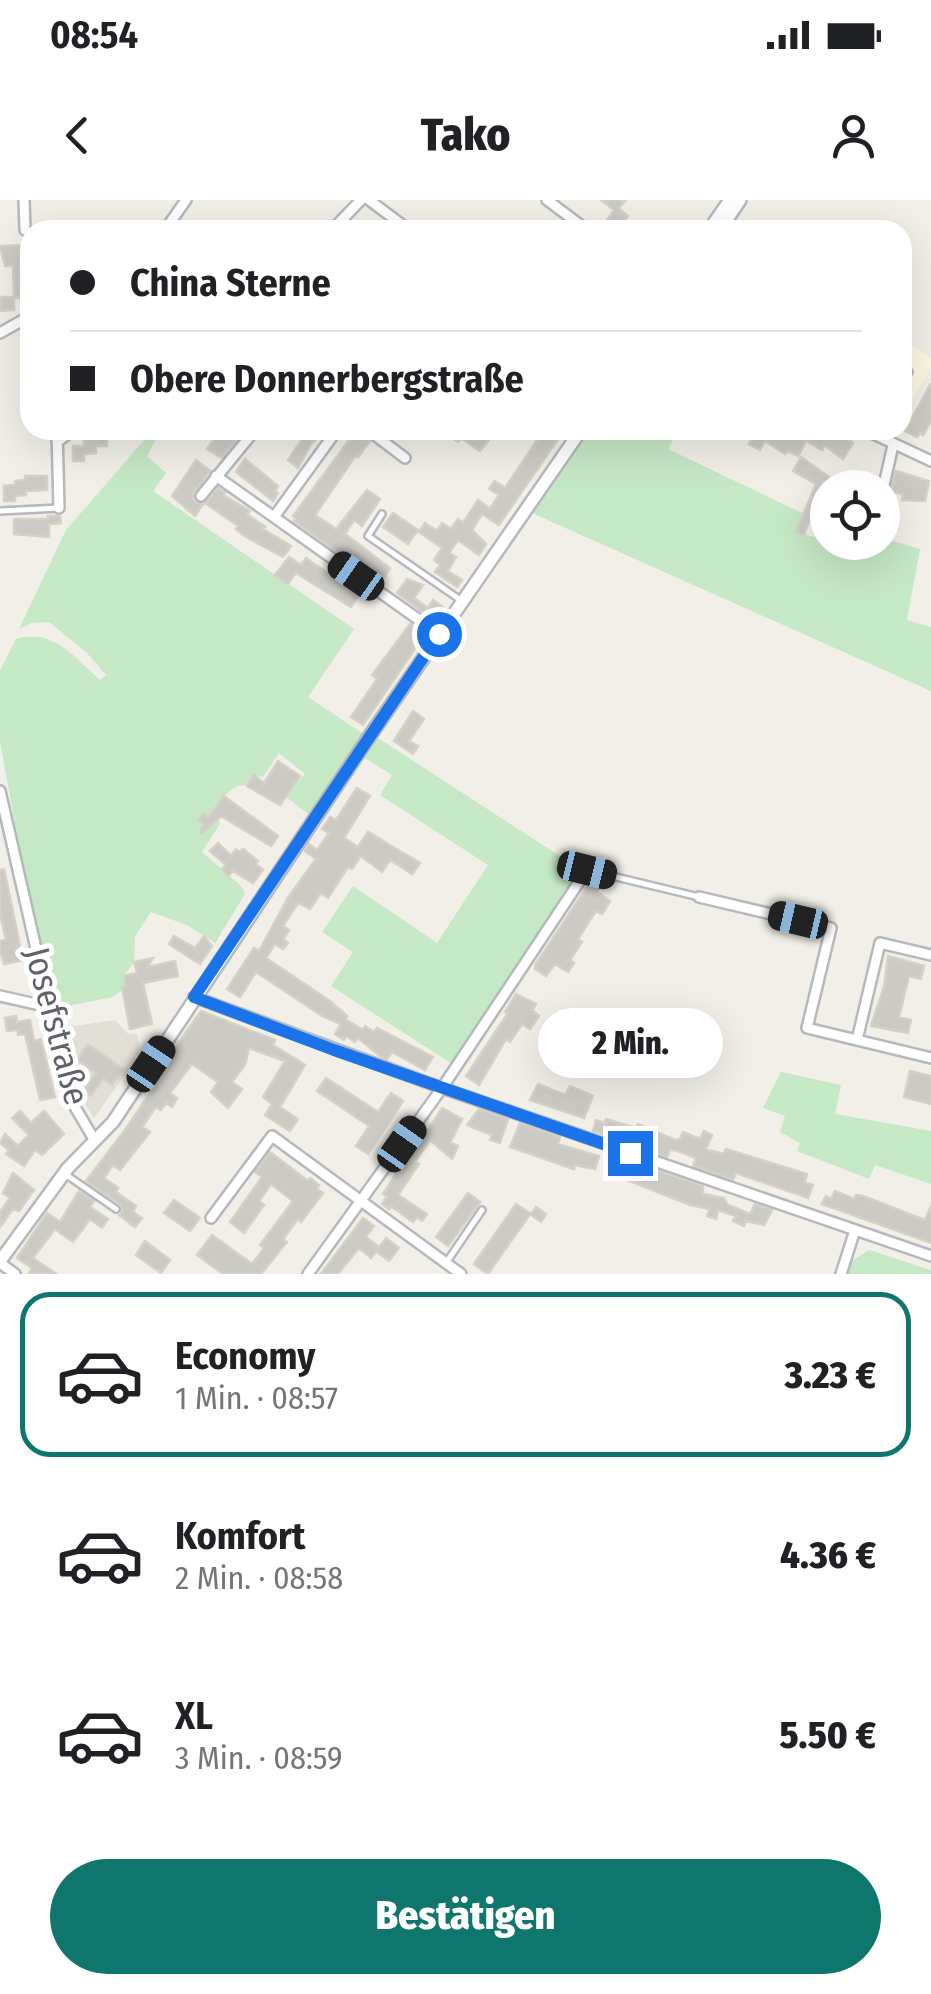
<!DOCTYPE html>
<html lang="de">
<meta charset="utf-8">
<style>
:root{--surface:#fff;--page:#f6f6f6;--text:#202124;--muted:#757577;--line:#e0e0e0;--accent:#0f766e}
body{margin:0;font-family:"Fira Sans Condensed",sans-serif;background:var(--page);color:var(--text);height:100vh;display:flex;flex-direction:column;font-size:38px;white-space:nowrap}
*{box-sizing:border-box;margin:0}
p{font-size:32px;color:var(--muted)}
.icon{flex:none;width:55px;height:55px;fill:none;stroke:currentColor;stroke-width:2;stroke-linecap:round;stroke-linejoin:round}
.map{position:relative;height:1074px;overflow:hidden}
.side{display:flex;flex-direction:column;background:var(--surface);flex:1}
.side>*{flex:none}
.guide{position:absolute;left:20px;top:20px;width:892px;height:220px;border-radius:30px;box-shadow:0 10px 40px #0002;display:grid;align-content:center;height:220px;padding:0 50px;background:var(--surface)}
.fabs{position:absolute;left:810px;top:270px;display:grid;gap:20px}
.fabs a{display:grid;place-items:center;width:90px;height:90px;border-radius:50%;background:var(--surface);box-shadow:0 10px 40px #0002;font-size:50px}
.end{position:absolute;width:45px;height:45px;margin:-22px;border:12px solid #1a73e8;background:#fff;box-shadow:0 0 0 5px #fff}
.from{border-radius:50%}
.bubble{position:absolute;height:70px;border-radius:35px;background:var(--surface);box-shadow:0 10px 40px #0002;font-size:32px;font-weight:800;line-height:70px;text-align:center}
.car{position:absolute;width:30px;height:60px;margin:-30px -15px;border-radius:12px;box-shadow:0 0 8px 2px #0007;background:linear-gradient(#222 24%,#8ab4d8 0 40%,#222 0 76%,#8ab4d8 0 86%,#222 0)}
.guide b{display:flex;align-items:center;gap:35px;height:95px;font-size:38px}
.guide b+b{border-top:2px solid var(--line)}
.guide i{width:25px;height:25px;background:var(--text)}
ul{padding:18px 0 0;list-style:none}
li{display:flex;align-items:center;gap:30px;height:165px;margin:0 20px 15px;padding:0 30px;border:5px solid transparent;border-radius:30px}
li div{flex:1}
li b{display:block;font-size:38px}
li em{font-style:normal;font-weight:800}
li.active{border-color:var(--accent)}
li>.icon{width:90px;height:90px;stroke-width:1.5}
.cta{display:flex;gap:20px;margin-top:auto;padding:20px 50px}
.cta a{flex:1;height:115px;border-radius:60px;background:var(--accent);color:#fff;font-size:40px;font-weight:800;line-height:115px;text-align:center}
.status{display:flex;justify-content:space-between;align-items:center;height:70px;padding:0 50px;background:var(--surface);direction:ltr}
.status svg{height:28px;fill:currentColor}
header{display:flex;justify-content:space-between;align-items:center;height:130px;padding:0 50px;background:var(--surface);font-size:45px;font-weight:800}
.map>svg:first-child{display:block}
.commercial{fill:#fef7e0}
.education{fill:#e1ded6}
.green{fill:#c5e8c5}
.building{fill:#cccac5;stroke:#d6d1c6;stroke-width:2.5}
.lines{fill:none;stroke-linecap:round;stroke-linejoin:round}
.service-casing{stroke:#b5b8bc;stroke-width:10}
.minor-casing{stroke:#b5b8bc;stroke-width:14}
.tertiary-casing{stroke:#b5b8bc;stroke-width:16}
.service{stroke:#fff;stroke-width:5}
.minor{stroke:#fff;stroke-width:9}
.tertiary{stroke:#fff;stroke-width:11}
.route{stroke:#1a73e8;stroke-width:12}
.labels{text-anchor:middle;stroke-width:10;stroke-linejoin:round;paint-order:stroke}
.street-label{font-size:35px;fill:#5f6368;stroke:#fff}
</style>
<div class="status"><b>08:54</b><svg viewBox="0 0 49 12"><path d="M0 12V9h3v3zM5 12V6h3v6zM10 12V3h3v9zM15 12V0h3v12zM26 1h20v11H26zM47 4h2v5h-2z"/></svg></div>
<header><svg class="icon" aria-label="back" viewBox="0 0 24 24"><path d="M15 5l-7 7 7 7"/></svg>Tako<svg class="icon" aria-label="person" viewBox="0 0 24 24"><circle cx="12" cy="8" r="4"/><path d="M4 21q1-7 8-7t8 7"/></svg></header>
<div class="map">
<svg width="931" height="1074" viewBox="0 0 931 1074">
<rect width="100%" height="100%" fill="#f1efe8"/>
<path class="commercial" d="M902,140L931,158V168L903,214Z"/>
<path class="education" d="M115,820L127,833L137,834L141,852L94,918L80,896L60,828Z"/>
<path class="green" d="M153,230H161L147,256L166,273L153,291L354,429L308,497L365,535L311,616L285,596L305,574L279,553L263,577L254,575L247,585C232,584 222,598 215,609L220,624L202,652L241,686L245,694L215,743L187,725L151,712L135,736L134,762L124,776L126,786L113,797L52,809L30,709L0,541V471L16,439C53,428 74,457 100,480L106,475L87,453L49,422L31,423L19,429L66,330Z
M590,230H679L668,249L802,313L796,332L870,352L873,343L882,342L883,338L920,349L907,420L931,427V491L532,313Z
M378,538L581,670L454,865L331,786L353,752L322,732L353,686L437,743L488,665L380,595L392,575L365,558Z
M781,872L841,885L835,914L931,931V984L875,965L869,979L797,951L800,943L780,932L785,916L763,908Z
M869,1050L931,1070V1074H846L853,1060Z"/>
<path class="building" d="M601,0H626L618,8L628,16L625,20L639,30H614L605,23L614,10Z
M30,45V59H26V66H21V87H30V98H14V110L0,111V97H14L13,66H5L0,46Z
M931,183V221L923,235L920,233L917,237L905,231Z
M220,230H244L222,258L207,249Z
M304,230H325L311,244L298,268L288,260L307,232Z
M449,230H497L480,251L461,238L458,242L450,236L452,232Z
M544,230H558L554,236L558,239L499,325L482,314L472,330L486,344L479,355L458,340L449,353L456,357L448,371L462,380L457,387L435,372L440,365L434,360L442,348L419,332L425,323L437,331L442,323L451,329L458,319L463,323L478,300L490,309L499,295L489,289L495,281L505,288Z
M756,230H826L839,240L842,236L853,243L843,259L824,245L822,250L806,241L798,256L788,251L785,254L765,241L760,250L749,244Z
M95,231H107V246H96V253L84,254V261H73V246H84V239L95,238Z
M356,231L370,241L358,257L356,255L315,315L336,329L367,290L380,299L362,326L354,320L345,334L390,368L385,376L380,373L376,379L294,321L296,318L293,316Z
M801,257L844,288H828V329L811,316L804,335L796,332L816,284L793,271Z
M245,259L278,286L275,291L278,293L273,301L236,272Z
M196,260L210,271L193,294L195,302L203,304L195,316L172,296Z
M896,271L929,281L925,301L902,300L903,294L891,291Z
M25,276H47V290L26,291V295L15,296V301H4V286L15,285V281L25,280Z
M218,288L225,293L223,295L250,311L247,314L265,327L263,329L291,346L283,357L246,337L236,329L238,326L205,303Z
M393,313L418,330L408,344L383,327Z
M48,316H60L61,323L49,324V337L14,334V319H48Z
M289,357L301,365L306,358L359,395L351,407L296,373L288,384L275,375Z
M407,379L423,385L414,398L428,408L433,400L443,407L436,418L425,411L427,408L424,413L397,393Z
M410,424L425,434L363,525L351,517L377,479L372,475Z
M413,511L424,519L409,541L418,546L413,554L394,541Z
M278,561L300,576L280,605L247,586L254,575L264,583Z
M357,588L370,596L344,638L358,647L368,632L420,663L412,674L390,660L382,672L361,656L352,669L348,667L328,698L321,693L310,709L298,703L283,726L289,730L283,739L288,743L283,749L275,744L266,758L330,801L347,816L345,819L363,830L365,826L374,832L377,828L433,857L425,870L392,852L387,859L381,857L358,838L355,842L346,836L344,840L335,834L341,824L322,816L256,772L240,797L227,789L254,748L259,751L289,696L316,659L305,651L309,644L317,650L329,633L322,629L330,617L336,620Z
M224,596L278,636L271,646L221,616L202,633L200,631L204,625L199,620L204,614L208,618Z
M218,643L231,656L236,649L240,652L243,649L258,661L256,664L263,670L253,683L233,671L228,676L222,669L226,665L210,651Z
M4,669L23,760L4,764L0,751V741L6,740L0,713V670Z
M592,679L601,685L597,692L610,701L602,714L596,711L578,739L582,742L570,760L574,763L568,772L555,764L546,776L535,769L536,764Z
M174,736L195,748L204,736L212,746L200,764L169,744Z
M888,756L924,766L921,779L909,776L899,817L911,820L908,833L871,826L884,787Z
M153,758L147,767L175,761L178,776L143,783L152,824L130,829L122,787L126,786L124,776L137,773L134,762Z
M516,794L536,804L532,810L539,816L530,829L522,824L510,842L506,839L479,885L466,876L508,813L505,812Z
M201,811L275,840L273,845L305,865L280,907L298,919L290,931L265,915L272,904L263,897L285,861L249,848L245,865L232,882L242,889L228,908L211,892L218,882L192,864L170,893L177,898L172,907L166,903L161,910L156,907L142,927L150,932L120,970L113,965L104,978L118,988L116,992L136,1006L133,1012L142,1018L135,1027L119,1015L122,1011L120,1004L86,981L125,930L169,865L165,862Z
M16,816L17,822L30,820L34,841L41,839L55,897L40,900L25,834L18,835V830L7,831L5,818Z
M88,844L123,869L112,885L103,878L91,896L84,891L96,873L77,860Z
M910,871L931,876V904L904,897Z
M326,878L378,912L391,893L403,901L368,954L356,946L369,926L317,891Z
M538,884L565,895L570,886L593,896L584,918L530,900Z
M442,908L462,919L450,943L458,946L452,959L430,940L415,962L419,964L398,995L427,1014L422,1021L417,1017L413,1022L391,1006L389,1009L382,1004L387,996L383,994L407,957L404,955L411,944L420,933L425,936Z
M479,909L508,919L500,943L490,940L492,935L467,925Z
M20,911L31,923L44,911L64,934L42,955L35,950L24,966L6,954L9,950L0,943L5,934L18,946L29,935L12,918Z
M606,919L636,928L638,924L675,940L680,939L683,932L700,939L704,931L712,935L706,949L723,954L726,949L807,974L805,982L813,985L808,998L736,973L733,980L693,966L696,958L681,952L670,949L667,957L650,951L652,945L623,932L620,940L593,931L596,920L605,923Z
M520,923L560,937L558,944L599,956L595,969L575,965L574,969L510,947Z
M270,952L308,981L310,978L319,985L317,989L323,993L301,1022L298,1019L283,1039L287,1042L261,1074H223L197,1055L212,1035L252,1064L264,1048L260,1045L293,1001L271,984L259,1001L264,1005L244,1033L230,1022L262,977L255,972Z
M616,962L654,975L656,970L703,986V994L724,998L728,1005L750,1014L755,1004L772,1010L764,1025L746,1021L744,1026L733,1021L736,1016L718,1010L716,1019L707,1016L710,1009L690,1005L612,974Z
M13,973L34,990L19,1011L13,1009L0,1027V1012L10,998L3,993Z
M79,991L94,1001L90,1007L108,1019L102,1028L90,1019L73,1042L55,1029L33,1058L56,1074H29L32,1068L17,1058L47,1013L60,1022Z
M835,991L854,999L856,995L863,996L925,1020L931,1006V1043L822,1004L826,996L831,999Z
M468,993L480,1002L448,1046L436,1037Z
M174,1000L200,1018L190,1031L164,1013Z
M516,1004L531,1014L536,1007L546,1014L541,1022L530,1014L488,1074L474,1064Z
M363,1018L374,1026L366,1037L379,1047L377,1050L386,1038L399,1048L389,1061L376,1051L371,1058L359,1048L338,1074H321Z
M145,1041L170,1060L161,1073L136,1055Z"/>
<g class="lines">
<defs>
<path id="service" d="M902,169L909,172L902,183
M0,311L59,308
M382,314L368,336L462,401
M587,670L699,697
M65,974L116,1009
M446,1063L482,1010"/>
<path id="minor" d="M24,0L25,30
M369,0L409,30
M547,0L587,30
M165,30L186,0
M332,30L361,0
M0,133L30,116
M57,230L59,308
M368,230L405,258
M865,230L931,261
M57,242L73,230
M216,276L439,434
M882,294L893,245
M201,296L255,230
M274,317L337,230
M0,591L67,884L72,902L95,941
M699,697L831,728L807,828L931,858
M0,796L49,807
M194,797L442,888L931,1056
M857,840L880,743L931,755
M211,1018L272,936L461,1074
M0,1063L15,1074
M308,1074L442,888L587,670
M841,1074L855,1030"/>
<path id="tertiary" d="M709,30L730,0
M720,30L740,0
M0,1061L68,968L113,922L371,534L581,230"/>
</defs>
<use href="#service" class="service-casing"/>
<use href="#minor" class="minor-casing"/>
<use href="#tertiary" class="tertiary-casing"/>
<use href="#service" class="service"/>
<use href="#minor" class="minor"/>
<use href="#tertiary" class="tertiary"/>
</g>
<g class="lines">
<path class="route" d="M439,434L194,797L334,850L630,953"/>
</g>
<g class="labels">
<g class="street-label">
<text transform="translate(57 826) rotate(75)" y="12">Josefstraße</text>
</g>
</g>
</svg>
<div class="fabs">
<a><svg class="icon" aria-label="locate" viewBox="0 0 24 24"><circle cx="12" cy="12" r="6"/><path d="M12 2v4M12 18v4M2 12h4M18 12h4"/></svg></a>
</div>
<i class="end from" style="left:439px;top:434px"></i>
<i class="end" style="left:630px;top:953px"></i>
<div class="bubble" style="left:538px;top:808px;width:185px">2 Min.</div>
<i class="car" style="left:356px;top:376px;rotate:305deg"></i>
<i class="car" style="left:587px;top:670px;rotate:104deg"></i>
<i class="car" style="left:798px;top:720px;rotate:283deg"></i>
<i class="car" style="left:151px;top:864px;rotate:34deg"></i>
<i class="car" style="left:402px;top:944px;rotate:35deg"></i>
<div class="guide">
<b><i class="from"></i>China Sterne</b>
<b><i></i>Obere Donnerbergstraße</b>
</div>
</div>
<section class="side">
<ul>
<li class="active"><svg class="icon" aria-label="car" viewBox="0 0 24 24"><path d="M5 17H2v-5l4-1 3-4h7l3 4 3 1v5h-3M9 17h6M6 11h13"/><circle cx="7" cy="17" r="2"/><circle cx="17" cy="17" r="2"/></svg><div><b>Economy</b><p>1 Min. · 08:57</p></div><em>3.23 €</em></li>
<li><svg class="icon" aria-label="car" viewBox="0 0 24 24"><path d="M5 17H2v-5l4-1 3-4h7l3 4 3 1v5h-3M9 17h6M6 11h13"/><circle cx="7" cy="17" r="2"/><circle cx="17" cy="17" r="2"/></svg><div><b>Komfort</b><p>2 Min. · 08:58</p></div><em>4.36 €</em></li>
<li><svg class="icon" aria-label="car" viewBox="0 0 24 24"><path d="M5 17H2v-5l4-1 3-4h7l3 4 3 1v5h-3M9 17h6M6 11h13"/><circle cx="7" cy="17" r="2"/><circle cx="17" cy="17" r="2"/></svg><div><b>XL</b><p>3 Min. · 08:59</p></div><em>5.50 €</em></li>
</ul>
<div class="cta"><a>Bestätigen</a></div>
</section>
